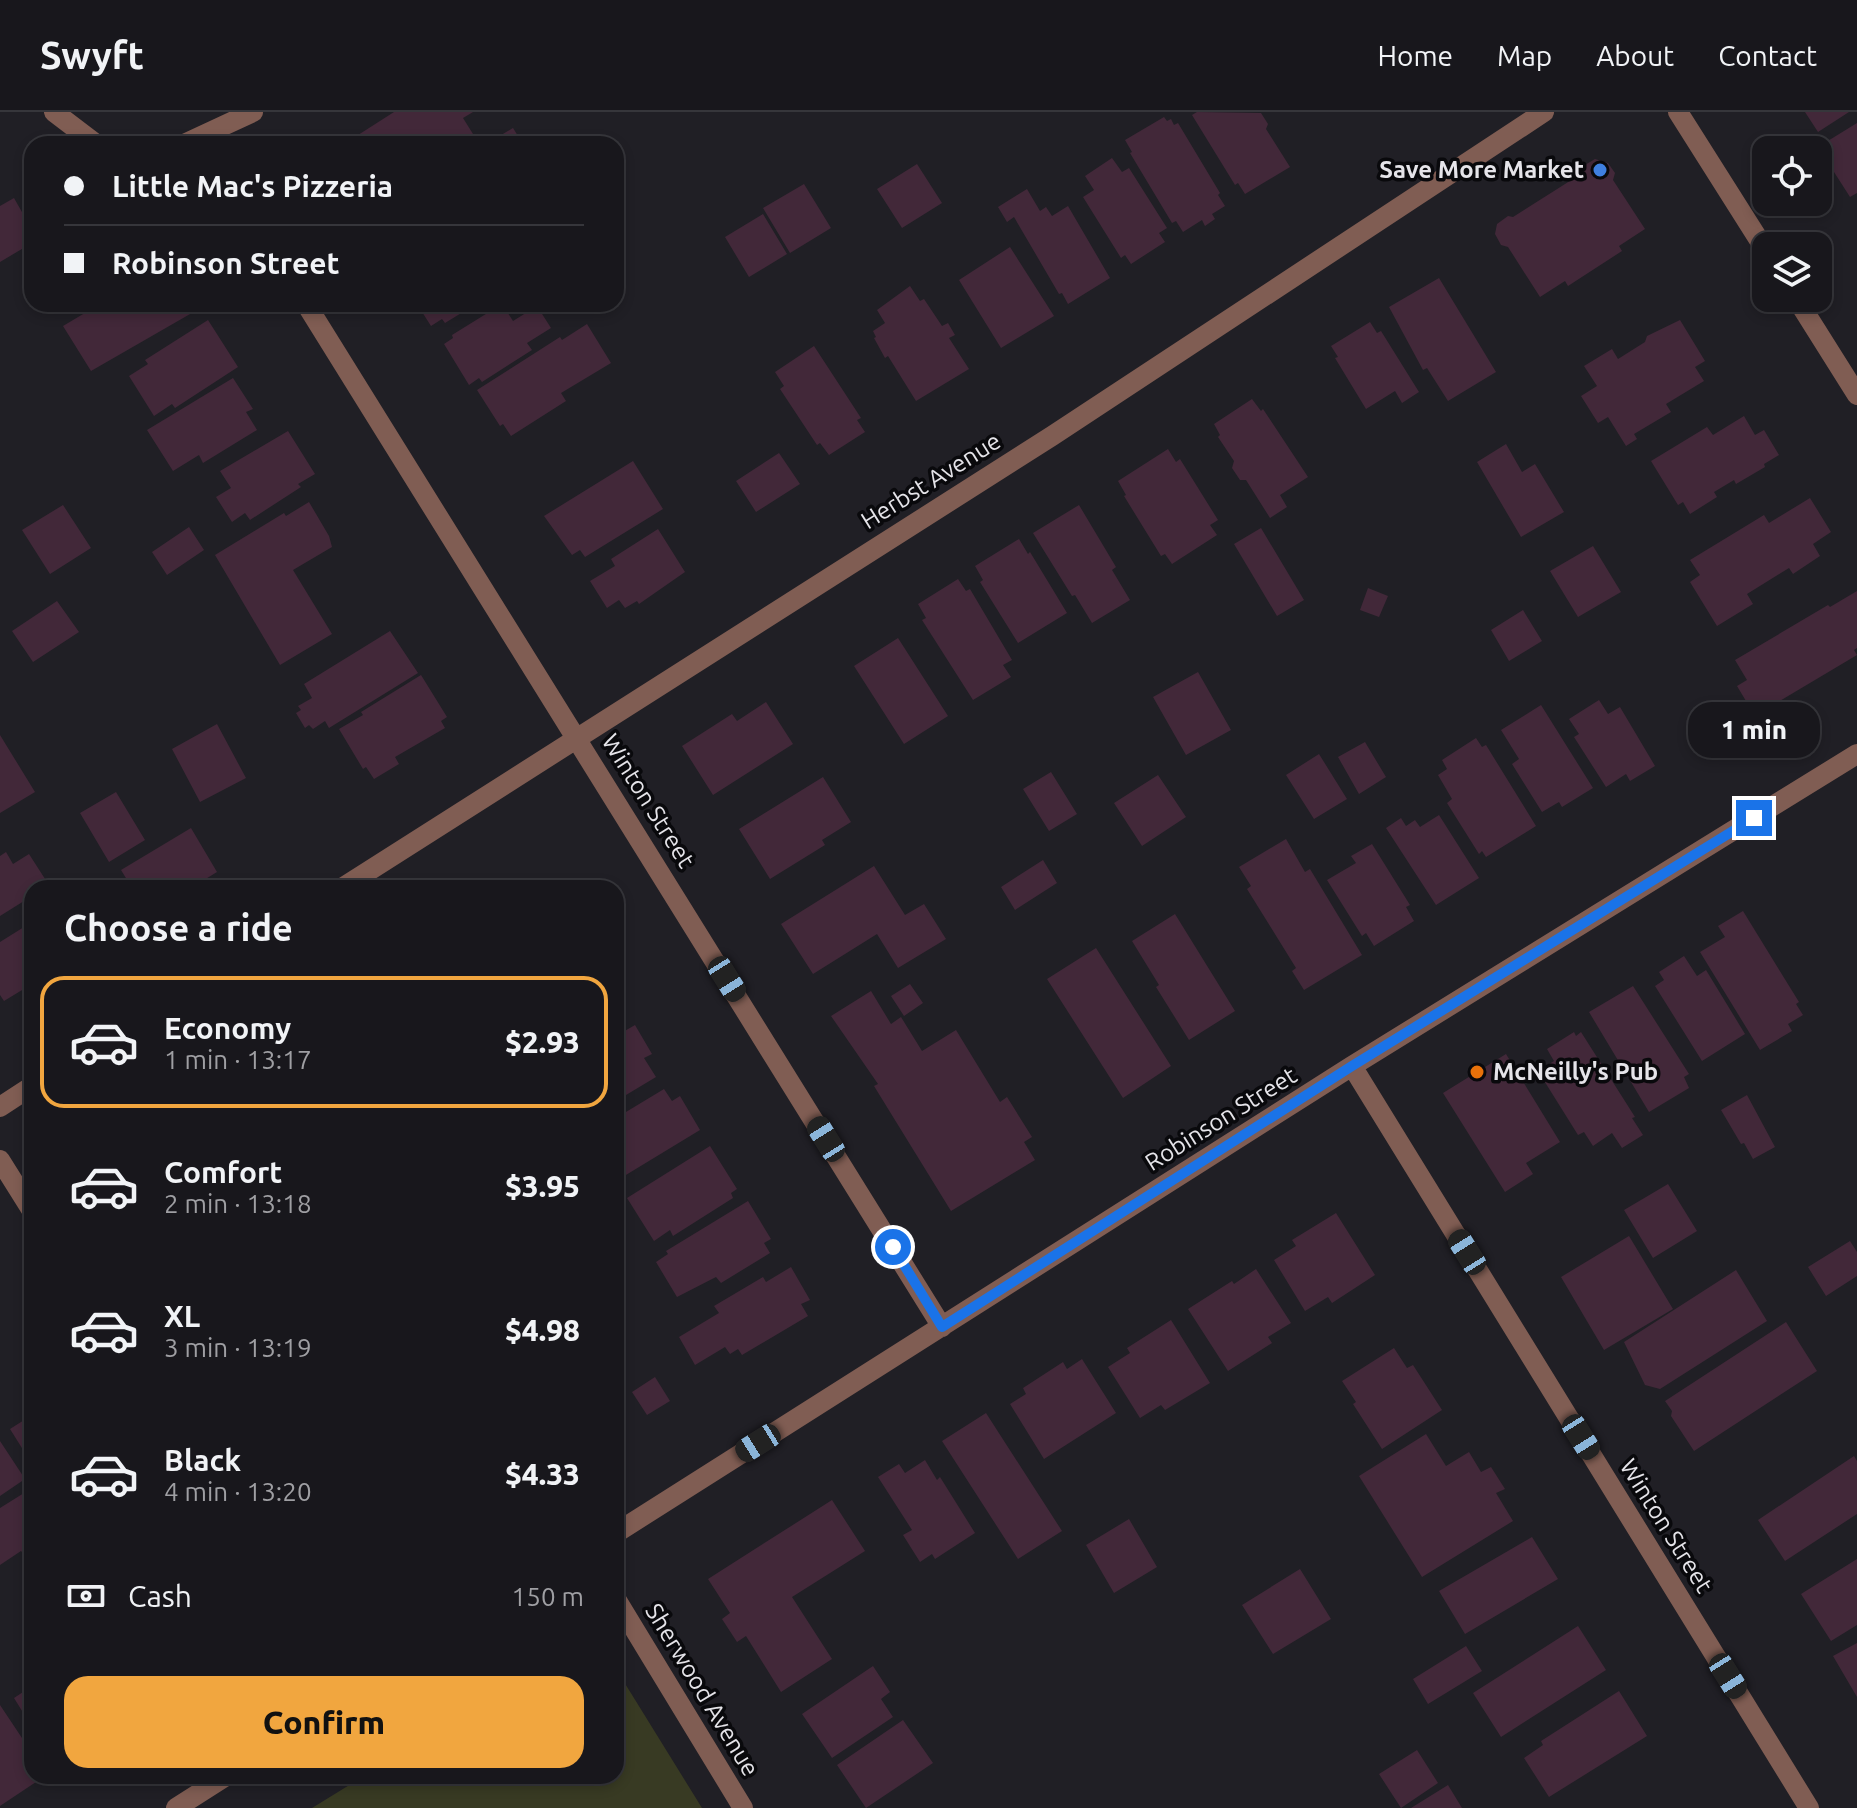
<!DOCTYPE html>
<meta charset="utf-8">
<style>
:root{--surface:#18171c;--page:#252429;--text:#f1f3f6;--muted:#9f9fa3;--line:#36363b;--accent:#f1a63f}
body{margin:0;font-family:Ubuntu,sans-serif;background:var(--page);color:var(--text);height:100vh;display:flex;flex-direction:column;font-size:30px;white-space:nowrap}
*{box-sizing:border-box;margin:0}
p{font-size:26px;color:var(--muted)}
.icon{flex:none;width:44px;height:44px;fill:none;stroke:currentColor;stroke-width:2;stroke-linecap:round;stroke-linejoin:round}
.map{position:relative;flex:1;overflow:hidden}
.details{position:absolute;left:24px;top:768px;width:600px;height:904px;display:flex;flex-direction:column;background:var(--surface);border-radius:24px;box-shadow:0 4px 12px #0003,0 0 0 2px var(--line)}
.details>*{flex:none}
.banner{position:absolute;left:24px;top:24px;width:600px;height:176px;border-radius:24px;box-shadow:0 4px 12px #0003,0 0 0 2px var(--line);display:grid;align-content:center;height:176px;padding:0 40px;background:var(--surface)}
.controls{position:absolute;left:1752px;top:24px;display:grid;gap:16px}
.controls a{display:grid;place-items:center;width:80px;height:80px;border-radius:16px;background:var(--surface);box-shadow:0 4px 12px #0003,0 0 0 2px var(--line);font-size:40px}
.end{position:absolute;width:36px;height:36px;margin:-18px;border:10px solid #1a73e8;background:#fff;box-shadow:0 0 0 4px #fff}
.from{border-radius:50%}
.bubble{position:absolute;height:56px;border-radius:24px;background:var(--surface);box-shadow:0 4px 12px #0003,0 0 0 2px var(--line);font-size:26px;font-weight:800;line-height:56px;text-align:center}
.car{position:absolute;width:24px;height:48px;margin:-24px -12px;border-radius:10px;box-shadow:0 0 6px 2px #0007;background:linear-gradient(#222 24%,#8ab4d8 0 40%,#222 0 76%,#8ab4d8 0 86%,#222 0)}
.banner b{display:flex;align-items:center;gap:28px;height:76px;font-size:30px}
.banner b+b{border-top:2px solid var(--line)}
.banner i{width:20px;height:20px;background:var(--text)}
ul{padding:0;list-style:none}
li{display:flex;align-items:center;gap:24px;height:132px;margin:0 16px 12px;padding:0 24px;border:4px solid transparent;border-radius:24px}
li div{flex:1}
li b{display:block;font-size:30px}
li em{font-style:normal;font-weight:800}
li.on{border-color:var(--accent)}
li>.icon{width:72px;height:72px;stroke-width:1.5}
h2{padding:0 40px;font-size:36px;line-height:96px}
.pay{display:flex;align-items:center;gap:20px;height:88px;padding:0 40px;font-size:30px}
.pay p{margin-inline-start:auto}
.primary-button{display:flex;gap:16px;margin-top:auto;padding:16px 40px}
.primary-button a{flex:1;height:92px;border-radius:24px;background:var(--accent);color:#111;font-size:32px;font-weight:800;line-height:92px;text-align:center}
header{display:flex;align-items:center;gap:48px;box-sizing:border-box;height:112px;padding:0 40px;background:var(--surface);border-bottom:2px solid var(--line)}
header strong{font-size:38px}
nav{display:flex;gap:44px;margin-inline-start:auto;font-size:28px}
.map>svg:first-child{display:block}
.green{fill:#383a23}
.building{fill:#422839}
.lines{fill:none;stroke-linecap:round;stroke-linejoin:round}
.minor{stroke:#805d53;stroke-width:20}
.tertiary{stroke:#805d53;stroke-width:20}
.route{stroke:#1a73e8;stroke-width:10}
.shop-dot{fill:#3f7fe0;stroke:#09090c;stroke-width:3}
.food-dot{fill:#e8710a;stroke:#09090c;stroke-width:3}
.labels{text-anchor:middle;stroke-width:7;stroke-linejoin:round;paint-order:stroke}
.poi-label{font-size:24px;font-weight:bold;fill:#e5e4e9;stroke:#09090c;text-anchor:end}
.street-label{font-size:24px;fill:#e5e4e9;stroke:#09090c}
</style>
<header>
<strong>Swyft</strong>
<nav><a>Home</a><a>Map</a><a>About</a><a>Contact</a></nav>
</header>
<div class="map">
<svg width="1857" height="1696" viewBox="0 0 1857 1696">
<rect width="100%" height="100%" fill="#201f25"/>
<path class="green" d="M616,1557L702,1696H312L364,1664H616Z"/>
<path class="building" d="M394,0H473L463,6L473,22L457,32H344Z
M1197,0L1261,1L1268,12L1266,17L1290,55L1245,82L1238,71L1235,73L1192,3Z
M1805,0H1849L1818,20Z
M1164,5L1167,9L1171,7L1174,13L1178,11L1220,81L1218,83L1225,94L1212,102L1215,107L1205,114L1202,108L1183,120L1176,109L1172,111L1130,41L1132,40L1125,28Z
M1857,11V81L1850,85L1818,35Z
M513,16L523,32H486Z
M1112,46L1122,60L1129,56L1167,116L1159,121L1165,130L1131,152L1125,143L1121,146L1083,85L1094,78L1085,64Z
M1595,47L1608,51L1615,61L1613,68L1645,117L1619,134L1622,139L1568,174L1565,169L1540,185L1508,135L1501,133L1495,122L1497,112L1508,104L1513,105L1584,60L1585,53Z
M917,52L942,91L902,116L877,77Z
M804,72L831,116L790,141L763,96Z
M1027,77L1040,99L1046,95L1052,104L1068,94L1110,166L1068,192L1062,181L1059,182L1014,105L1007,110L998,95Z
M14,86L31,116L25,119L32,131L0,150V94Z
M763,102L787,142L749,165L725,125Z
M1010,135L1054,204L1001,236L959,168Z
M1439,166L1496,260L1448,289L1427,256L1423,258L1389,195Z
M910,174L920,189L924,187L942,214L948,211L955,223L949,226L969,257L916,289L888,244L885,246L874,226L876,225L873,219L885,211L877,198Z
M100,192H202L204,194L91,259L63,214Z
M417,192H476L445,211L442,207L431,214Z
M502,192L513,209L537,194L551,216L527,231L532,238L482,270L479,266L469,273L444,232L453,226L452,223Z
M208,208L238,255L175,296L172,292L154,304L129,264L148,252L145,248Z
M1680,208L1705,249L1695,255L1704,269L1666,292L1671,300L1634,322L1637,327L1626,334L1608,305L1598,311L1581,284L1597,274L1584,254L1612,237L1618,247L1645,230L1647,224Z
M1370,210L1377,221L1381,219L1419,280L1402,291L1395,279L1366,297L1335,246L1338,245L1331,234Z
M587,212L611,251L561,281L566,289L511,324L503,312L500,314L477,278L560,225L562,228Z
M814,234L861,306L857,308L865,320L829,343L820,331L817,333L780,277L784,274L775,260Z
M233,266L253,297L246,300L257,318L203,351L199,343L173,359L147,318Z
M1252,287L1261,299L1263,297L1308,365L1280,383L1287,395L1270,406L1246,368H1240L1232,356L1234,349L1218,325L1220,323L1214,312Z
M1744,304L1755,323L1764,318L1779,343L1764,352L1765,355L1736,372L1734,368L1714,380L1717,385L1690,402L1683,390L1678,393L1651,349L1707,315L1713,323Z
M288,319L315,362L298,372L301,375L250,408L245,401L232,410L216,385L231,376L220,359Z
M1506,332L1522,360L1535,352L1564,400L1521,425L1477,350Z
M1168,337L1176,350L1180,347L1218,408L1210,413L1217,423L1172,452L1165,442L1161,444L1124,384L1126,383L1118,369Z
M779,341L800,372L756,400L736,369Z
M633,349L663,397L585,445L580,438L572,443L544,404Z
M1810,386L1831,420L1813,432L1820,444L1793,462L1789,456L1747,482L1753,492L1717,514L1690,470L1700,463L1690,448L1764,403L1769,411Z
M309,390L329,424L332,435L293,458L332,522L280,553L215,443L284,401L286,404Z
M63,393L91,436L50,462L22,418Z
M1079,393L1116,455L1112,458L1130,488L1092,511L1075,483L1072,484L1033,421Z
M189,415L204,438L167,463L152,440Z
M1261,416L1304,488L1277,504L1234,432Z
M658,417L685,460L639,492L637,489L625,496L619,488L607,496L590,469L615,454L611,447Z
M1019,427L1028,442L1030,440L1067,501L1018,531L980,470L983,468L975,454Z
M1593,434L1621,480L1578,505L1550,459Z
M958,467L966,479L970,477L1012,548L1003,553L1011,565L973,588L922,508L926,506L918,492Z
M1368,476L1388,484L1379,505L1360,498Z
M1857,479V536L1854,538L1857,543L1766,597L1763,592L1752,599L1737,574L1747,568L1735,548L1828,493L1830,495Z
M57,489L79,520L33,550L12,519Z
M1523,498L1542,529L1509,549L1491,518Z
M390,519L418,561L329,616L325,609L313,617L309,613L305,616L296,601L301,598L298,594L312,586L304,572Z
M898,526L948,604L904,632L854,554Z
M1198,560L1231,618L1186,643L1153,585Z
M421,563L447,605L441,609L445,616L395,645L399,652L374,667L366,655L363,657L339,617L363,603L361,600Z
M1599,588L1608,602L1620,595L1655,654L1630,669L1626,662L1606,675L1574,625L1579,622L1569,607Z
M766,590L793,632L713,683L682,634L732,602L737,609Z
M1541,593L1593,676L1562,695L1559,690L1542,700L1512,652L1519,647L1501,618Z
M217,612L246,666L200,690L172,637Z
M0,623L35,680L0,701Z
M1476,626L1482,635L1486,633L1536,714L1486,745L1482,739L1479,742L1447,691L1452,687L1438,663L1447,657L1442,648Z
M1365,630L1386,665L1359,682L1338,645Z
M1319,642L1347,687L1314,707L1286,663Z
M1051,660L1077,702L1049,719L1023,677Z
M1158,663L1186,705L1142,734L1114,691Z
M823,665L851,710L822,728L825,733L770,767L739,717Z
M116,680L145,728L109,750L80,701Z
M1439,703L1479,766L1436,793L1386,716L1401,706L1406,714L1415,708L1420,715Z
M191,716L217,760L191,776H132L121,758Z
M1286,727L1305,760L1310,757L1362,843L1304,878L1292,859L1296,856L1247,777L1251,774L1239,755Z
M1372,732L1410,793L1406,795L1414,809L1374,834L1366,821L1362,824L1327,768L1356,751L1351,744Z
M6,740L13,752L29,742L47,770L32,776V784L0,804V744Z
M1043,748L1057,771L1015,798L1001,775Z
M874,754L905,803L924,792L946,827L898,856L877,822L813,862L781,812Z
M1743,799L1799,890L1796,892L1803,903L1788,912L1792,919L1760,938L1700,840L1725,825L1718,814Z
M1175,802L1235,899L1189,928L1156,875L1159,873L1132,829Z
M32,810V872L4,889L0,883V830Z
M1096,836L1171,954L1123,986L1047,867Z
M1684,844L1697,864L1706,858L1745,922L1702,949L1655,874L1664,868L1659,860Z
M910,872L923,891L904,904L891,884Z
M1633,874L1689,962L1684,965L1689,976L1649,1000L1589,900Z
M871,879L891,912L901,905L922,939L956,918L1000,990L1007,985L1032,1025L1024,1030L1035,1048L951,1099L874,974L878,972L831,904Z
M635,913L652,942L644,946L656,965L616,989V924Z
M1574,920L1576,924L1581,920L1635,1005L1632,1006L1643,1023L1622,1036L1612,1021L1593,1034L1584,1020L1578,1023L1538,959L1554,949L1547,937Z
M1506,942L1560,1030L1526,1051L1533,1062L1505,1080L1443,981Z
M664,977L672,989L680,984L700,1018L616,1069V1006Z
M1747,983L1775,1035L1753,1047L1744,1031L1741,1032L1721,998Z
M710,1034L737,1077L731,1081L733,1086L673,1124L670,1118L654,1129L627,1086Z
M1668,1072L1697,1119L1653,1146L1624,1098Z
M748,1089L771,1127L764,1131L770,1141L721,1171L716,1165L677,1185L656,1150L668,1142L666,1139Z
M1336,1101L1375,1163L1332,1191L1328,1185L1305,1199L1274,1148L1296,1134L1292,1128Z
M1629,1124L1673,1197L1604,1238L1561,1165Z
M1850,1129L1857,1140V1164L1826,1184L1808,1155Z
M791,1155L810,1188L801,1192L808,1204L742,1243L738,1237L730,1242L725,1235L695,1253L679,1225L719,1201L714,1194L763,1165L766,1170Z
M1256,1157L1291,1211L1268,1225L1272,1231L1228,1259L1188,1197L1232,1169L1234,1172Z
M1736,1158L1767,1209L1660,1277L1645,1273L1624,1230Z
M1171,1208L1210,1271L1165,1298L1161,1293L1140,1306L1108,1255L1130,1241L1127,1236Z
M1786,1210L1817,1259L1694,1339L1671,1304L1672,1299L1665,1289Z
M1394,1236L1407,1256L1413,1253L1442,1298L1382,1337L1353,1292L1356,1290L1342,1269Z
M1082,1247L1116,1301L1044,1347L1010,1292L1026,1282L1023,1276L1063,1250L1067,1257Z
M655,1265L670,1289L647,1303L632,1280Z
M986,1301L1062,1419L1018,1447L942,1329Z
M32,1303V1352L10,1317Z
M1426,1322L1446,1354L1469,1340L1481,1360L1491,1355L1505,1377L1496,1381L1513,1409L1422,1465L1359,1364Z
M0,1329L25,1367L0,1384Z
M1854,1344L1857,1349V1402L1785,1449L1758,1408Z
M925,1348L937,1368L940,1365L975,1421L935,1447L932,1442L920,1450L903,1423L912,1418L878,1365L899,1352L905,1361Z
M32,1376V1437L24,1442L21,1439L0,1453V1396Z
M832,1388L865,1439L792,1485L832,1547L781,1580L746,1524L737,1530L722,1507L730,1501L708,1467Z
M1129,1407L1157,1455L1114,1481L1086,1433Z
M1532,1425L1558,1467L1465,1522L1439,1479Z
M1857,1447V1513L1831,1529L1801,1482Z
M1300,1457L1331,1507L1273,1542L1242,1493Z
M1578,1514L1606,1558L1501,1625L1473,1581Z
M1857,1531V1585L1833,1544Z
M1466,1534L1482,1559L1428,1592L1413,1567Z
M873,1554L890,1580L881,1587L893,1605L832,1646L802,1602Z
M32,1574V1615L14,1586Z
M1619,1579L1647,1624L1549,1685L1524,1646L1543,1633L1541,1629Z
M0,1593L32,1641V1664H45L0,1694Z
M903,1608L933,1651L866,1696L837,1653Z
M1417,1638L1438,1671L1401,1696L1379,1662Z
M1448,1673L1462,1696H1411Z"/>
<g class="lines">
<path class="minor" d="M54,0L96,32
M184,32L253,0
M306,192L942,1215
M342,776L1052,324L1544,0
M1352,954L1809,1696
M0,995L32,974
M0,1048L32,1099
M616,1421L1352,954L1857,642
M616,1487L743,1696
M176,1696L226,1664"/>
<path class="tertiary" d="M1678,0L1766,139
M1796,186L1857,283"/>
</g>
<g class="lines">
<path class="route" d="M893,1135L942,1215L1352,954L1754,706"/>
</g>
<circle class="shop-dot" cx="1600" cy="58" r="8"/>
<circle class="food-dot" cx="1477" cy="960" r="8"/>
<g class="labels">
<g class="poi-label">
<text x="1584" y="66">Save More Market</text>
<text x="1493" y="968" text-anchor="start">McNeilly's Pub</text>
</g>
<g class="street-label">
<text transform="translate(931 369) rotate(-32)" y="8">Herbst Avenue</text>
<text transform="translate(648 689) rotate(58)" y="8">Winton Street</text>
<text transform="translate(1221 1007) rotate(-32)" y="8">Robinson Street</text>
<text transform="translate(1666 1414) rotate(58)" y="8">Winton Street</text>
<text transform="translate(702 1578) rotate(59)" y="8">Sherwood Avenue</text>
</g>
</g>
</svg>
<div class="controls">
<a><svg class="icon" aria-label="locate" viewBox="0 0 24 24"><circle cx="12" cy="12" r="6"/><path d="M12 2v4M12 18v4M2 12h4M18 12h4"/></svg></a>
<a><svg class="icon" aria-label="layers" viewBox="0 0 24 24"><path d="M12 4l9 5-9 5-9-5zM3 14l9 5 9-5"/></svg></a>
</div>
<i class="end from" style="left:893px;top:1135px"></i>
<i class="end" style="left:1754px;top:706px"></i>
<div class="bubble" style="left:1688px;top:590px;width:132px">1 min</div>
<i class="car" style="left:727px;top:867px;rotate:148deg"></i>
<i class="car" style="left:826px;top:1027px;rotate:328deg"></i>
<i class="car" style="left:1467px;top:1140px;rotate:328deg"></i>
<i class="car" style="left:1581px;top:1325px;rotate:148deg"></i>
<i class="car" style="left:758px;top:1331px;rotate:238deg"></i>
<i class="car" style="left:1728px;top:1564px;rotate:148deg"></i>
<div class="banner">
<b><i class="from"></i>Little Mac's Pizzeria</b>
<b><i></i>Robinson Street</b>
</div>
<section class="details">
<h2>Choose a ride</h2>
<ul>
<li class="on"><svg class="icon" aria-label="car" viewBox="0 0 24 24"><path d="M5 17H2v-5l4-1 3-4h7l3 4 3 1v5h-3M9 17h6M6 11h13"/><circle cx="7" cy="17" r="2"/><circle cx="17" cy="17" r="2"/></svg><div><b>Economy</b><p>1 min · 13:17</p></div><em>$2.93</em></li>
<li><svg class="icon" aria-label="car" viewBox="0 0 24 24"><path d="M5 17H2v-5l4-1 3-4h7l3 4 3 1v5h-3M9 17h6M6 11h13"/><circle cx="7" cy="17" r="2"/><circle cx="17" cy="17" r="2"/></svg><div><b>Comfort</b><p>2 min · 13:18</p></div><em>$3.95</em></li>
<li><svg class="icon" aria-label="car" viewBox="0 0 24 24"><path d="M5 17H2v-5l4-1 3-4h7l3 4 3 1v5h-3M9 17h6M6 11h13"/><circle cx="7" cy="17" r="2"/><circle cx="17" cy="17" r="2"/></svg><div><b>XL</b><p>3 min · 13:19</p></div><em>$4.98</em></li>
<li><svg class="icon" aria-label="car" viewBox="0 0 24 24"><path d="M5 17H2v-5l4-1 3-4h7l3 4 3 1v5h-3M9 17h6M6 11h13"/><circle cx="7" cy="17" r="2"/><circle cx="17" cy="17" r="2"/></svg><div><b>Black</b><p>4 min · 13:20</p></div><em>$4.33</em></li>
</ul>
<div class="pay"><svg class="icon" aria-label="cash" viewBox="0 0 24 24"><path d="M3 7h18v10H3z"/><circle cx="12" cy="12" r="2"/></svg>Cash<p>150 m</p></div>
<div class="primary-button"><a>Confirm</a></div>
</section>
</div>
